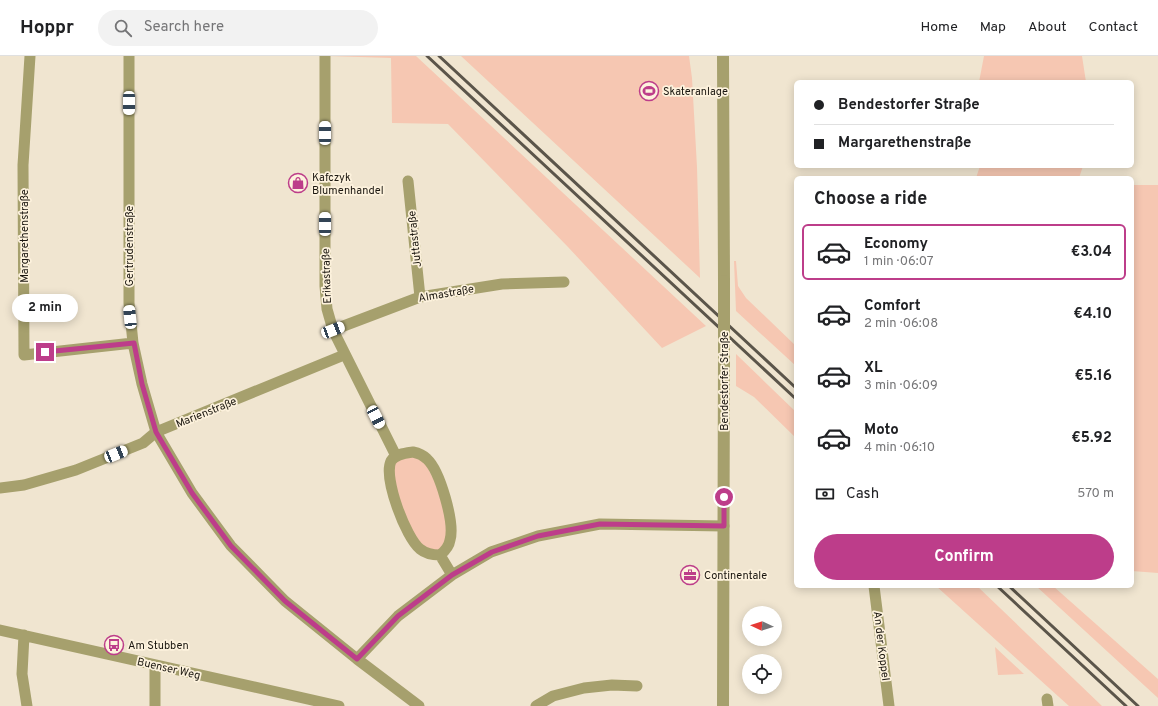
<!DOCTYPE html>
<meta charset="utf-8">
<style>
:root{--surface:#fff;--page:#f2f2f2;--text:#202124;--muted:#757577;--line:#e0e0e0;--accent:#bd3d8a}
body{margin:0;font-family:Overpass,sans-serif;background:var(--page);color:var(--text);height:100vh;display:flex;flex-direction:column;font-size:15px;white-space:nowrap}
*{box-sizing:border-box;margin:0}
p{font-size:13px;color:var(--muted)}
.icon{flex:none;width:22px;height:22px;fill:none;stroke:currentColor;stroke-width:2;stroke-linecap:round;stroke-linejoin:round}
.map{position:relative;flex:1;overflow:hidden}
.details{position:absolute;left:794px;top:120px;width:340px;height:412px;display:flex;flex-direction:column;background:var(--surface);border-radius:6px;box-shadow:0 2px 10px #0003}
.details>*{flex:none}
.top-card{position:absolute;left:794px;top:24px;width:340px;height:88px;border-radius:6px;box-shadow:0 2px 10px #0003;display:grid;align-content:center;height:88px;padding:0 20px;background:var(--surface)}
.needle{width:26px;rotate:274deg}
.buttons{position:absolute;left:742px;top:550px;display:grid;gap:8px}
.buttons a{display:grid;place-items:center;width:40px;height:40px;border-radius:50%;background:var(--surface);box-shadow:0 2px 10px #0003;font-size:20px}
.end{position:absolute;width:18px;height:18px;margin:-9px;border:5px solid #bd3d8a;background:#fff;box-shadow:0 0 0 2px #fff}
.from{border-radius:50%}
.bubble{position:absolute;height:28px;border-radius:14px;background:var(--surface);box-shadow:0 2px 10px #0003;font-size:13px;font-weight:700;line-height:28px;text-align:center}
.car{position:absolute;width:12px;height:24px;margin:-12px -6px;border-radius:5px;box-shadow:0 0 3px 1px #0007;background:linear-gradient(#fff 24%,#345 0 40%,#fff 0 76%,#345 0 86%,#fff 0)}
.top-card b{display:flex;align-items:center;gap:14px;height:38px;font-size:15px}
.top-card b+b{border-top:1px solid var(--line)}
.top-card i{width:10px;height:10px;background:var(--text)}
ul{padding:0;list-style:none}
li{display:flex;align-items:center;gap:12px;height:56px;margin:0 8px 6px;padding:0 12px;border:2px solid transparent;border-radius:6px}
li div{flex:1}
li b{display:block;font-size:15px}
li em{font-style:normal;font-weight:700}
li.active{border-color:var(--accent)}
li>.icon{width:36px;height:36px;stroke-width:1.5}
h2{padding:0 20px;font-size:18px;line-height:48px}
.pay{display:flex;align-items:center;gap:10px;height:44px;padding:0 20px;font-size:15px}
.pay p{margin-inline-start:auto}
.button{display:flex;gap:8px;margin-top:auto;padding:8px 20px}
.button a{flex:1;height:46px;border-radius:24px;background:var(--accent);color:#fff;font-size:16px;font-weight:700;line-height:46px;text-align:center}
header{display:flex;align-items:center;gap:24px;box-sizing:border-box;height:56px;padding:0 20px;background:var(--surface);border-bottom:1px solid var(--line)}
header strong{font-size:19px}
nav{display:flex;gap:22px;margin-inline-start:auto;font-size:14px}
.search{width:280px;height:36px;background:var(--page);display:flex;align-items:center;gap:10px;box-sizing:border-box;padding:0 14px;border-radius:22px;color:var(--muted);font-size:15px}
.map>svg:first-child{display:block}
.green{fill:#f6c7b2}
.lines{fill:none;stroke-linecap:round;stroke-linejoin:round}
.minor{stroke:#a6a06d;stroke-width:11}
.tertiary{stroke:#a6a06d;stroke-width:12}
.rail{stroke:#5b554a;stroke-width:3}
.tertiary-bridge{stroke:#a6a06d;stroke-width:12}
.route{stroke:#bd3d8a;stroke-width:5}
.labels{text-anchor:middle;stroke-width:3.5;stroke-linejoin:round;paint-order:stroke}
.poi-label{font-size:11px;fill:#1b1710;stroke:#fdf2dd;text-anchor:start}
.street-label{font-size:11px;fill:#1b1710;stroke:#fdf2dd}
</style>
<header>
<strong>Hoppr</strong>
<div class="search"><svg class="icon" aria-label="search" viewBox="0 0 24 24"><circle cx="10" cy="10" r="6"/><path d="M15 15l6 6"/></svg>Search here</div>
<nav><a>Home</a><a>Map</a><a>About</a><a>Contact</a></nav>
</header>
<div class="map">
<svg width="1158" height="650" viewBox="0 0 1158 650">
<rect width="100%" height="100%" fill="#f0e5d0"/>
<path class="green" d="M328,0H416L706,270L662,292L568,191L448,68L392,67L391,2Z
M461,0H689L692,22L697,111L700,222Z
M984,0H1082L1086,26H979Z
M980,110H1083L1079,122H976Z
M1132,129H1158V517L1132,515Z
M734,205H736L738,230L746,242L796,290V310L736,255Z
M736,298L796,356V382L754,341L736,330Z
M420,398L448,449L446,494L427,498L398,454L392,405Z
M936,530H977L1102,650H1069Z
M1036,530H1053L1158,623V642Z
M995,591L1024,618L998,619Z"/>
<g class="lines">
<path class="minor" d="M30,0L23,109L24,299L133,287
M129,0V247L133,287L142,328L156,376L192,437L231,490L285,545L357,603L419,650
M325,0V230L327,253L333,274L396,400
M408,125L420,241
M333,274L420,241L502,228L564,226
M413,396C418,397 423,399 427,403C440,415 455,467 450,484C449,491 445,495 440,499C432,499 426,498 420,493C406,482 383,422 391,405C395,398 406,397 413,396Z
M0,432L24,429L76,414L143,387L156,376L344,299
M440,499L452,519
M874,530L889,650
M0,574L339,650
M24,579L22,618L27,650
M357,603L398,560L452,519L491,496L538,480L600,468L724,470
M1047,643L1048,650
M155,650V609
M536,650L553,640L584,632L612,629L637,630"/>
<path class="tertiary" d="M723,0L724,225
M723,650L724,300"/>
<path class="rail" d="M427,0L796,343
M439,0L796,332
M997,530L1126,650
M1009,530L1138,650"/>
<path class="tertiary-bridge" d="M724,300V225"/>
</g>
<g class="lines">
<path class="route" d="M45,296L134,287L142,328L156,376L192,437L231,490L285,545L357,603L398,560L452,519L492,496L538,480L600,468L724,470V441"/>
</g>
<defs>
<symbol id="stadium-ring" viewBox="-11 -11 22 22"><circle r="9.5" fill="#fdf2dd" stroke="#bd3d8a" stroke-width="1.5"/><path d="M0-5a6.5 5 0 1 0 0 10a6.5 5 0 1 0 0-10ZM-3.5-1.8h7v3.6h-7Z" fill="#bd3d8a"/></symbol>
<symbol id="shop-ring" viewBox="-11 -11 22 22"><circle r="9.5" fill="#fdf2dd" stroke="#bd3d8a" stroke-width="1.5"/><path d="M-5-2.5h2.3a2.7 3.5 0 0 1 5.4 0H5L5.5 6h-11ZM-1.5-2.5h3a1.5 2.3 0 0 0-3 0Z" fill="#bd3d8a"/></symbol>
<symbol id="office-ring" viewBox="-11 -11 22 22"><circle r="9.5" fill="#fdf2dd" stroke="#bd3d8a" stroke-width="1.5"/><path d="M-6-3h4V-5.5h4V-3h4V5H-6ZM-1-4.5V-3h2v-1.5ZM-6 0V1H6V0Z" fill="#bd3d8a"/></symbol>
<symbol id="bus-ring" viewBox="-11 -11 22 22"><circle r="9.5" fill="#fdf2dd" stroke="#bd3d8a" stroke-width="1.5"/><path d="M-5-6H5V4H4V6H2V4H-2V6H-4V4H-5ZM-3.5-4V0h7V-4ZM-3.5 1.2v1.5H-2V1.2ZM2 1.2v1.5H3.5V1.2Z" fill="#bd3d8a"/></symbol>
</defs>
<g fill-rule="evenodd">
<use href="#stadium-ring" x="638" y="24" width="22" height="22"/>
<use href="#shop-ring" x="287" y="116" width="22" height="22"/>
<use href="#office-ring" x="679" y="508" width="22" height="22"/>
<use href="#bus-ring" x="103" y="578" width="22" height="22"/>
</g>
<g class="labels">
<g class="poi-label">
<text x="663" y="39">Skateranlage</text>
<text x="312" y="125">Kafczyk<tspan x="312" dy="13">Blumenhandel</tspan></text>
<text x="704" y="523">Continentale</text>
<text x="128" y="593">Am Stubben</text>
</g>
<g class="street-label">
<text transform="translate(24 180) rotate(-90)" y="4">Margarethenstraße</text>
<text transform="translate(414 183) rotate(-96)" y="4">Juttastraße</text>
<text transform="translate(129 190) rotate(-90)" y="4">Gertrudenstraße</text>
<text transform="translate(326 220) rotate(-92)" y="4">Erikastraße</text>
<text transform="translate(446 237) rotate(-10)" y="4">Almastraße</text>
<text transform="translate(724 325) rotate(-90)" y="4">Bendestorfer Straße</text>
<text transform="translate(206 356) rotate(-22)" y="4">Marienstraße</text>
<text transform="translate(882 590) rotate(83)" y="4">An der Koppel</text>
<text transform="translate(169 612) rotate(13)" y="4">Buenser Weg</text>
</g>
</g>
</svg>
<div class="buttons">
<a><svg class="needle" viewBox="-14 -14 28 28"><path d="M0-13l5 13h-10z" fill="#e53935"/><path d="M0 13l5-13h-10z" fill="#757577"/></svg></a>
<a><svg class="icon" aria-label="locate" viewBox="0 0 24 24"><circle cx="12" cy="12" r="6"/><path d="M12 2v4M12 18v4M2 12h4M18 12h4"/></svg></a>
</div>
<i class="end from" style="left:724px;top:441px"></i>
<i class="end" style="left:45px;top:296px"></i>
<div class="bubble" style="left:12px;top:238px;width:66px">2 min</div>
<i class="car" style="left:129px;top:47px;rotate:180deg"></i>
<i class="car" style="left:325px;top:77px;rotate:0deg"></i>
<i class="car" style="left:325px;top:168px;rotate:0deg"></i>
<i class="car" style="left:130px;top:261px;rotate:354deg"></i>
<i class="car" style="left:333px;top:274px;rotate:69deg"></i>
<i class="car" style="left:376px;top:361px;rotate:153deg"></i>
<i class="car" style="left:116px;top:398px;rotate:68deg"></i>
<div class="top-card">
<b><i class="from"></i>Bendestorfer Straße</b>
<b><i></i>Margarethenstraße</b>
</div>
<section class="details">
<h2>Choose a ride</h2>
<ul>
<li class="active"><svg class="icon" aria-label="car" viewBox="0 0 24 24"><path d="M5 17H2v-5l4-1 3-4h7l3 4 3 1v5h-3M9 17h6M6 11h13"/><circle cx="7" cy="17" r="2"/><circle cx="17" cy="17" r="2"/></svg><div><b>Economy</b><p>1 min · 06:07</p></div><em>€3.04</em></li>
<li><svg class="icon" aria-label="car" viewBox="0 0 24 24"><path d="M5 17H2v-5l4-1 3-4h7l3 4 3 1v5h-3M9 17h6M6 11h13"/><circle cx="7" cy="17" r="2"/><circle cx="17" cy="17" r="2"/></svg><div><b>Comfort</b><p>2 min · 06:08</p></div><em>€4.10</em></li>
<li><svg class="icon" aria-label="car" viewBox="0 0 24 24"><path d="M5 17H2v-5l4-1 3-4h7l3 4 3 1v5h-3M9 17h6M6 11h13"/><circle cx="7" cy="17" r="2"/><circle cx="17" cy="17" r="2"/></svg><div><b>XL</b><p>3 min · 06:09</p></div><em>€5.16</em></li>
<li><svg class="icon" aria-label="car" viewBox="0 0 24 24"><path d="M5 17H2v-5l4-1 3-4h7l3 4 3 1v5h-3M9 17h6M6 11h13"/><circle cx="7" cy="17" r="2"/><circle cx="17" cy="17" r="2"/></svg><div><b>Moto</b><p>4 min · 06:10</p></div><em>€5.92</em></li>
</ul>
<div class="pay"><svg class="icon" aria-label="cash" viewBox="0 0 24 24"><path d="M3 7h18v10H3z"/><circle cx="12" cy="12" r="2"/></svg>Cash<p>570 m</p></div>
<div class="button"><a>Confirm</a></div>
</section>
</div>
